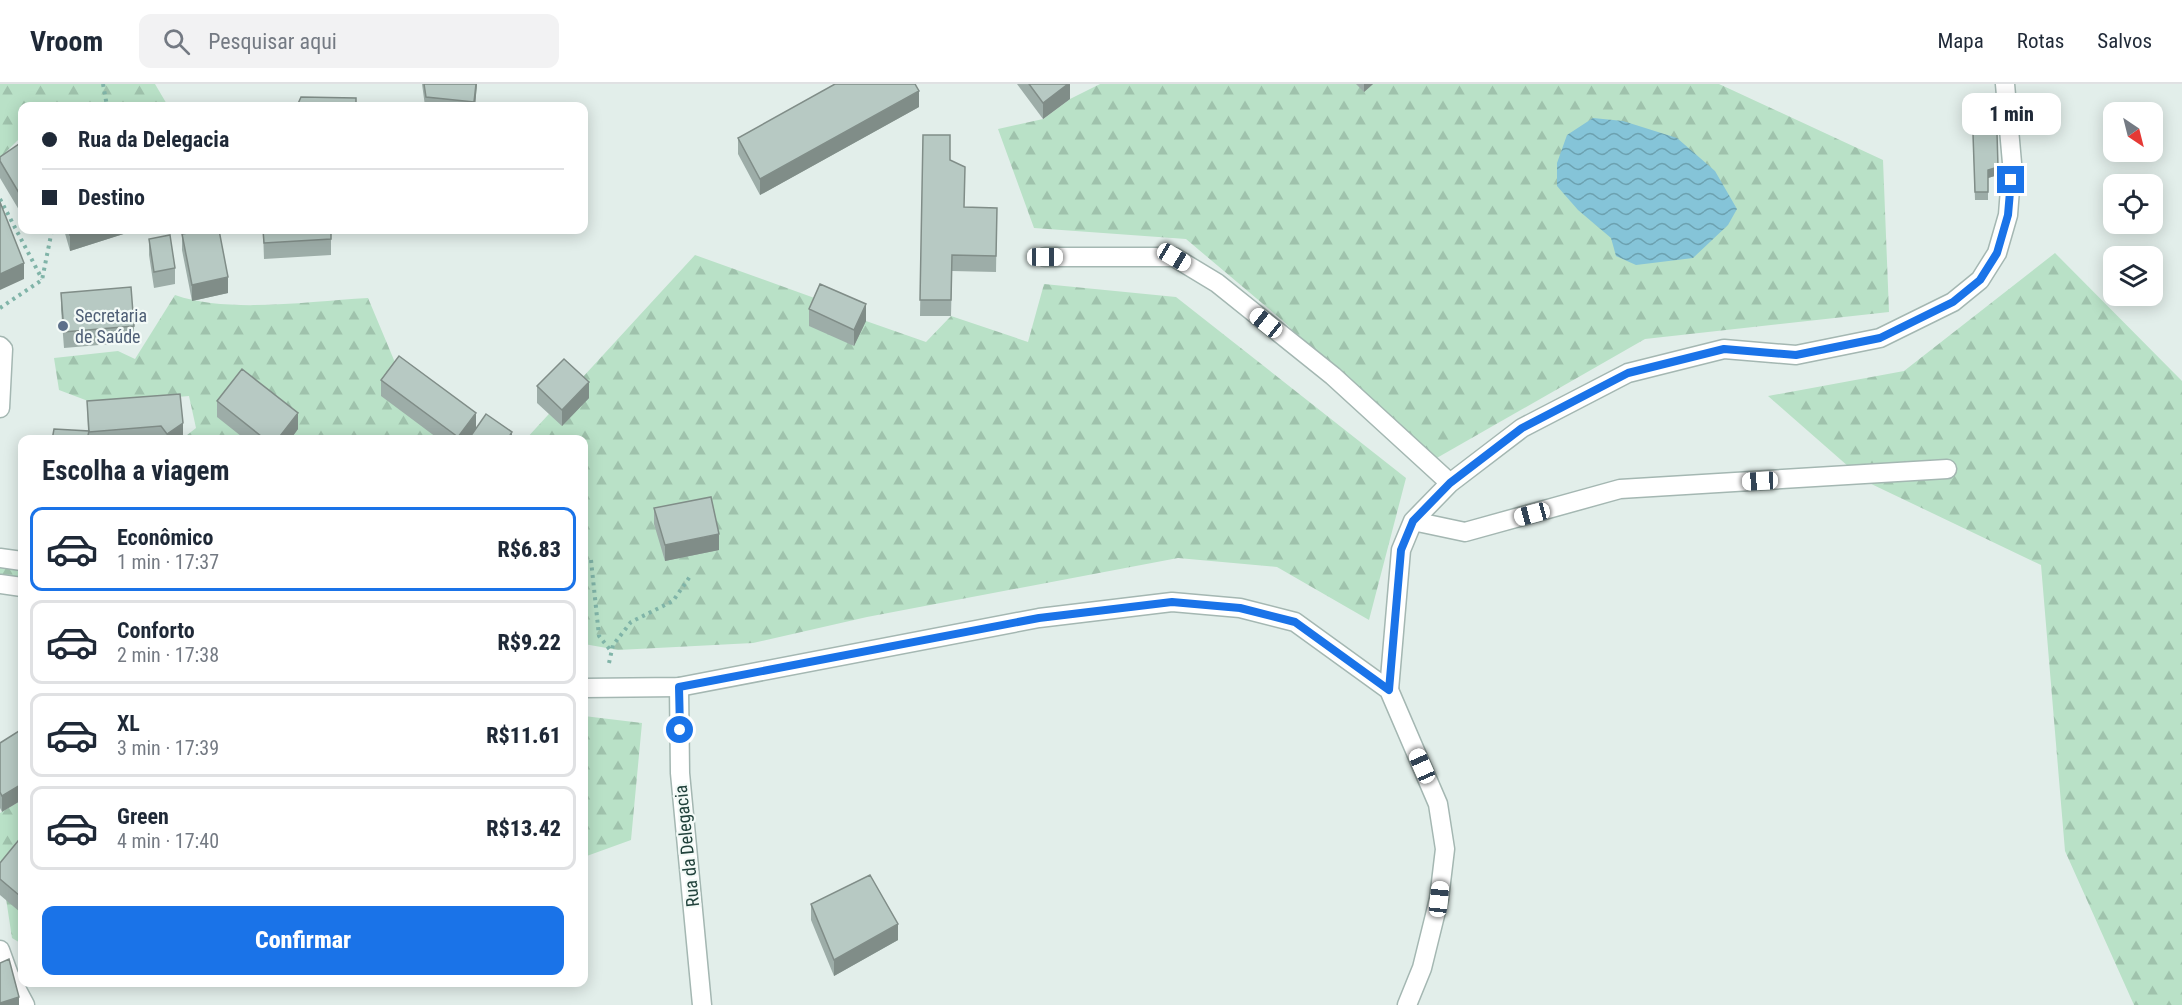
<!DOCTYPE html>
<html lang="pt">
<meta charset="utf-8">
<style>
:root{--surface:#fff;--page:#f2f2f3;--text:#1f2937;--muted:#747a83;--line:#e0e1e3;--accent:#1a73e8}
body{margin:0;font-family:"Roboto Condensed",sans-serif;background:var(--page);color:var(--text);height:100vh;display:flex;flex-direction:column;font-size:22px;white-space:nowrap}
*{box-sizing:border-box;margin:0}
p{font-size:20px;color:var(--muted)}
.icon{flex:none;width:33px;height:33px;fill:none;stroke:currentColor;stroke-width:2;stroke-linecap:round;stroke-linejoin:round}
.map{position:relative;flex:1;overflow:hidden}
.sheet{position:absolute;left:18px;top:351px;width:570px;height:552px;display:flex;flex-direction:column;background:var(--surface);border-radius:12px;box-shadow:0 3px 15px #0003}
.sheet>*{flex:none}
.top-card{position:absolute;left:18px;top:18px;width:570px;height:132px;border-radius:12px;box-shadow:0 3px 15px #0003;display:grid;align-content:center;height:132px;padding:0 24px;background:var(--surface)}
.needle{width:39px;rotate:145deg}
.fabs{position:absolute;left:2103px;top:18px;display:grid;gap:12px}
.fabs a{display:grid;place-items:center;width:60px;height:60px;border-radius:12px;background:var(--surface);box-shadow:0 3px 15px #0003;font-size:30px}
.end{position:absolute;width:27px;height:27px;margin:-14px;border:8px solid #1a73e8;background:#fff;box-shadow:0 0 0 3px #fff}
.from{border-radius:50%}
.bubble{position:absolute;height:42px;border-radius:12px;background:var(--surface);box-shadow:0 3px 15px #0003;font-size:20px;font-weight:800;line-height:42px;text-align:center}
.car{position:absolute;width:18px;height:36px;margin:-18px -9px;border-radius:8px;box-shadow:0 0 4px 2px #0007;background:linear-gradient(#fff 24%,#345 0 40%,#fff 0 76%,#345 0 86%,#fff 0)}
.top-card b{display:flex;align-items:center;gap:21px;height:57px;font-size:22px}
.top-card b+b{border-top:2px solid var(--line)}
.top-card i{width:15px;height:15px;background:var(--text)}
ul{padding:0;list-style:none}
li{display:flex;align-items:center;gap:18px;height:84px;margin:0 12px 9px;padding:0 12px;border:3px solid var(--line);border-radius:12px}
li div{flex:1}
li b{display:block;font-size:22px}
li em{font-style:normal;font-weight:800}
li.selected{border-color:var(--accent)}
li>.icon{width:54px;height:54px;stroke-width:1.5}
h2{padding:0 24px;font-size:27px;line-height:72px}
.cta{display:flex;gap:12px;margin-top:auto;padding:12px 24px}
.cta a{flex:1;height:69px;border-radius:12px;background:var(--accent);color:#fff;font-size:24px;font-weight:800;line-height:69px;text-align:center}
header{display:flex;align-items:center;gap:36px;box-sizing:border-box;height:84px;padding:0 30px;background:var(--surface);border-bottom:2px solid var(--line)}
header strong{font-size:28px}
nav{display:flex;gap:33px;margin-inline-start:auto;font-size:21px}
.search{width:420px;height:54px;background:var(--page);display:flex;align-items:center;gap:15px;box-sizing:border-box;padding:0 21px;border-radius:12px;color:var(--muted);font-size:22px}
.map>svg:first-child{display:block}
.forest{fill:url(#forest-firs)}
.water{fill:url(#water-waves)}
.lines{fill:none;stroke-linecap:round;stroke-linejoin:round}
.minor-casing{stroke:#a4b7b2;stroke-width:21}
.tertiary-casing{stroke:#a4b7b2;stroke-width:21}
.path{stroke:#80b4a8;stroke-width:4;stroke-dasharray:3 4.5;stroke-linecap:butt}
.minor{stroke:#fff;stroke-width:18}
.tertiary{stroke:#fff;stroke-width:18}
.wall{fill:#9dada8}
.shaded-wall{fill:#808d88}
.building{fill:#b7c9c3;stroke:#808d88;stroke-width:1.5}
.route{stroke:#1a73e8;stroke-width:8}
.service-dot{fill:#5c6f8a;stroke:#f3faf7;stroke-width:2}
.labels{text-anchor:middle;stroke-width:4.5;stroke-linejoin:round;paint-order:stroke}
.service-label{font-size:18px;fill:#4e5e75;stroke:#f3faf7;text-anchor:start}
.street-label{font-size:18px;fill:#20413b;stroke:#f3faf7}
</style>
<header>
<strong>Vroom</strong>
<div class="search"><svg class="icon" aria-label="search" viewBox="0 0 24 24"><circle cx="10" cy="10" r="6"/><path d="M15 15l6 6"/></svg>Pesquisar aqui</div>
<nav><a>Mapa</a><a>Rotas</a><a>Salvos</a></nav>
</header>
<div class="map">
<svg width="2182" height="921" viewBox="0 0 2182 921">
<defs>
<pattern id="forest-firs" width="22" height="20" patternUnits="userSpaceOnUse" patternTransform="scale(1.5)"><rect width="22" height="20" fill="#b9e1c7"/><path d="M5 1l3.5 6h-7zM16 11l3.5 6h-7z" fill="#9fc2ac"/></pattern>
<pattern id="water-waves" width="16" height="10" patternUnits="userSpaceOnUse" patternTransform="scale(1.5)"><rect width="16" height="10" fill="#85c4d8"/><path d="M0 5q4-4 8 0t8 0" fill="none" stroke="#6ca1b0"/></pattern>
</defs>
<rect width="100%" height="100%" fill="#e2eeea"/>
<path class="forest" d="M0,0H155L168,22H22V52L0,74Z
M1100,0H1719L1883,76L1889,228L1645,255L1428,379L1282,236L1186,155L1034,144L998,45L1043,35L1070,15Z
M2055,169L2182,297V921H2134L2065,767L2041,481L1865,397L1768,312L1904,287Z
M695,171L820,216L866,237L926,258L951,232L1028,258L1044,200L1176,213L1406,394L1369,536L1277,483L1178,474L867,533L753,559L618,566L584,560V356H525Z
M175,211C229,230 310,217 368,214L399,288L442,355H182L196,344L189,312L96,320L59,306L54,274L118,267L135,275Z
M0,474L22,477V503L0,500Z
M584,632L642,639L631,756L584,773Z
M22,716V860L12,854L0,775V729Z
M369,899L443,898V899L440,903Z"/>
<path class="water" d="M1593,34L1623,37L1677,54L1715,87L1737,125L1728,141L1693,174L1636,181L1616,172L1611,154L1578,126L1557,102V79L1567,51Z"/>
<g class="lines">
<defs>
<path id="minor" d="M1045,173H1174L1217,199L1333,292L1450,399
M0,262L3,265L0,324
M1413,437L1465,448L1620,405L1947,385
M679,603L680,689L702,921
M1389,606L1401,466L1413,437L1450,399L1522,344L1628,289L1724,265L1796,271L1880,254L1953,218L1980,196L1997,169L2008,131L2012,79L2005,0
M0,866L9,891L25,921"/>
<path id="tertiary" d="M0,474L22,477
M0,500L22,503
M584,604L679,603L1039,534L1172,518L1240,524L1295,538L1389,606L1438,720L1445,765L1439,815L1422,884L1407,921"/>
</defs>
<use href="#minor" class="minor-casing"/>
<use href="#tertiary" class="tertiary-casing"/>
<path class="path" d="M103,0L107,22
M0,115L42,195
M0,224L42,196L52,146
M591,476L599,552L611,567
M609,579L613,561L631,538L673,517L691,491"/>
<use href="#minor" class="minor"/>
<use href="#tertiary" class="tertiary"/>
</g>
<path class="wall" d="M422,0H477L475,22H425Z
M1017,0H1070V15L1043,35Z
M1356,0H1373L1364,8Z
M919,23L760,111L738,70V54Z
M1973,50L1998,91L1988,94V116H1975Z
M923,51L950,76L964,123L997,124L996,188L952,187L951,232H920Z
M22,58V131L0,94V73Z
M64,146H136L70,167Z
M263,146H331V171L264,175Z
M182,150L228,209L192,217L182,166Z
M149,155L175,184V200L154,204L149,171Z
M61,209L134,242V258L64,264L61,225Z
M809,225L866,237L854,262L809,242Z
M381,296L476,343L512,356H440L381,312Z
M537,302L589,314L562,342L537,319Z
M180,310L183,355L182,356H52L88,347L87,317Z
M217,317L298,345L290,356H246L217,333Z
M654,424L719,466L665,477L654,440Z
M22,645L2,728L0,724V659Z
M22,752L20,828L0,811V779Z
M811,820L898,856L834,892L811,836Z"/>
<path class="shaded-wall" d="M476,0H477L475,22H474Z
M1068,0H1070V15L1043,35V19Z
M1364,0H1373L1364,8Z
M919,7V23L760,111V95Z
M1998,83V91L1988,94V86Z
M86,146H136L70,167V151Z
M24,179V195L0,206V190Z
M228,193V209L192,217V201Z
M866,220V237L854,262V246Z
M589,298V314L562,342V326Z
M298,329V345L290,356H277Z
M476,329V345L469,356H458V353Z
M183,339V355L167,356V350Z
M512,348V356H507Z
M719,450V466L665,477V461Z
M22,700V716L2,728V712Z
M22,809V825L20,828V812Z
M898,840V856L834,892V876Z
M19,913V921H0V919Z"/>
<path class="building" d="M424,0H476L474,18L426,13Z
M835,0H915L919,7L760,95L738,54Z
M1029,0H1068L1043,19Z
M301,13L356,14V22H297Z
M1997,49L1998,83L1988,86V108H1975L1973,50Z
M923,51H950V76L965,83L964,123L997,124L996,172L952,171L951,216H920Z
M22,58V66L21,64L22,66V114L0,77V73Z
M0,118L24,179L0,190Z
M69,146H86L70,151Z
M205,146H219L228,193L192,201L182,150Z
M263,146H331V155L264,159Z
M170,151L175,184L154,188L149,155Z
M820,200L866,220L854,246L809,225Z
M131,203L134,242L64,248L61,209Z
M399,272L476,329L458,353L381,296Z
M564,275L589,298L562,326L537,302Z
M242,285L298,329L277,356H266L217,317Z
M180,310L183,339L167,350L161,342L89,348L87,317Z
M486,330L512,348L507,356H468Z
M54,345L89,347L87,356H52Z
M711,413L719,450L665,461L654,424Z
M22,645V700L2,712L0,708V659Z
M22,752V809L20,812L0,795V779Z
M870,791L898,840L834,876L811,820Z
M9,875L19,913L0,919V879Z"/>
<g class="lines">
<path class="route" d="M680,646L679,603L1039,534L1172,518L1240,524L1295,538L1389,606L1401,466L1413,437L1450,399L1522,344L1628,289L1724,265L1796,271L1880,254L1953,218L1980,196L1997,169L2008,131L2011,96"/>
</g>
<circle class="service-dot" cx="63" cy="242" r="6"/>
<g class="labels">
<g class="service-label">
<text x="75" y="238">Secretaria<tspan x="75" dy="21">de Saúde</tspan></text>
</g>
<g class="street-label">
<text transform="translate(687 762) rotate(-96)" y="6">Rua da Delegacia</text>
</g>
</g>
</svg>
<div class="fabs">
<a><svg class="needle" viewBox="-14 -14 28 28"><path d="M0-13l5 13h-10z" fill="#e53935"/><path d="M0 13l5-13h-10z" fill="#747a83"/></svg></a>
<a><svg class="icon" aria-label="locate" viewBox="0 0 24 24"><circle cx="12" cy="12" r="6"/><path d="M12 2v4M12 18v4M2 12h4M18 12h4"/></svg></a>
<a><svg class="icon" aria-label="layers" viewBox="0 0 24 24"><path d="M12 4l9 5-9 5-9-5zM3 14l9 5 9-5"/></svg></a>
</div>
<i class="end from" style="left:680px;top:646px"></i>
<i class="end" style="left:2011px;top:96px"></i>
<div class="bubble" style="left:1962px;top:9px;width:99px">1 min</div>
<i class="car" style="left:1045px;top:173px;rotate:90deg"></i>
<i class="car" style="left:1174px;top:173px;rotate:121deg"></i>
<i class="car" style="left:1266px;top:239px;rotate:309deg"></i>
<i class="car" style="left:1760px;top:397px;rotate:267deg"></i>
<i class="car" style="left:1532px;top:430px;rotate:255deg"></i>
<i class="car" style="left:1422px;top:682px;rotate:336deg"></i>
<i class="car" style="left:1439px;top:815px;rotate:6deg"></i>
<div class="top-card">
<b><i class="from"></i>Rua da Delegacia</b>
<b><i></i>Destino</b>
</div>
<section class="sheet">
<h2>Escolha a viagem</h2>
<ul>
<li class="selected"><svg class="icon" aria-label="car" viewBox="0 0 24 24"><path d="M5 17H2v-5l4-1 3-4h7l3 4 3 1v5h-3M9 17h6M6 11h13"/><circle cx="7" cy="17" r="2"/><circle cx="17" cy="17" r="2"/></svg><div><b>Econômico</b><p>1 min · 17:37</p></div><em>R$6.83</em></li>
<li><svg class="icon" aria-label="car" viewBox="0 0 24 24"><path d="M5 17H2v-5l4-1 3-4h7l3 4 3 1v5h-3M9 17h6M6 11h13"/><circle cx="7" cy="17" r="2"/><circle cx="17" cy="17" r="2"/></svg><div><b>Conforto</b><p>2 min · 17:38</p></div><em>R$9.22</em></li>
<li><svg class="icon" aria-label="car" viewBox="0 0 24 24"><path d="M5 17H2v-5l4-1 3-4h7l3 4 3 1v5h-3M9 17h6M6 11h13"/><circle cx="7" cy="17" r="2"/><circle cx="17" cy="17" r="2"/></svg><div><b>XL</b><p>3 min · 17:39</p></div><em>R$11.61</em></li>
<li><svg class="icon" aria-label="car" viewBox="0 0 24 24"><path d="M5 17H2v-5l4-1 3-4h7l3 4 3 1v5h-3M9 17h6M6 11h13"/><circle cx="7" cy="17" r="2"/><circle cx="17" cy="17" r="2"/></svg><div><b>Green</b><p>4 min · 17:40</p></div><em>R$13.42</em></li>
</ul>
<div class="cta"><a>Confirmar</a></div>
</section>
</div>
